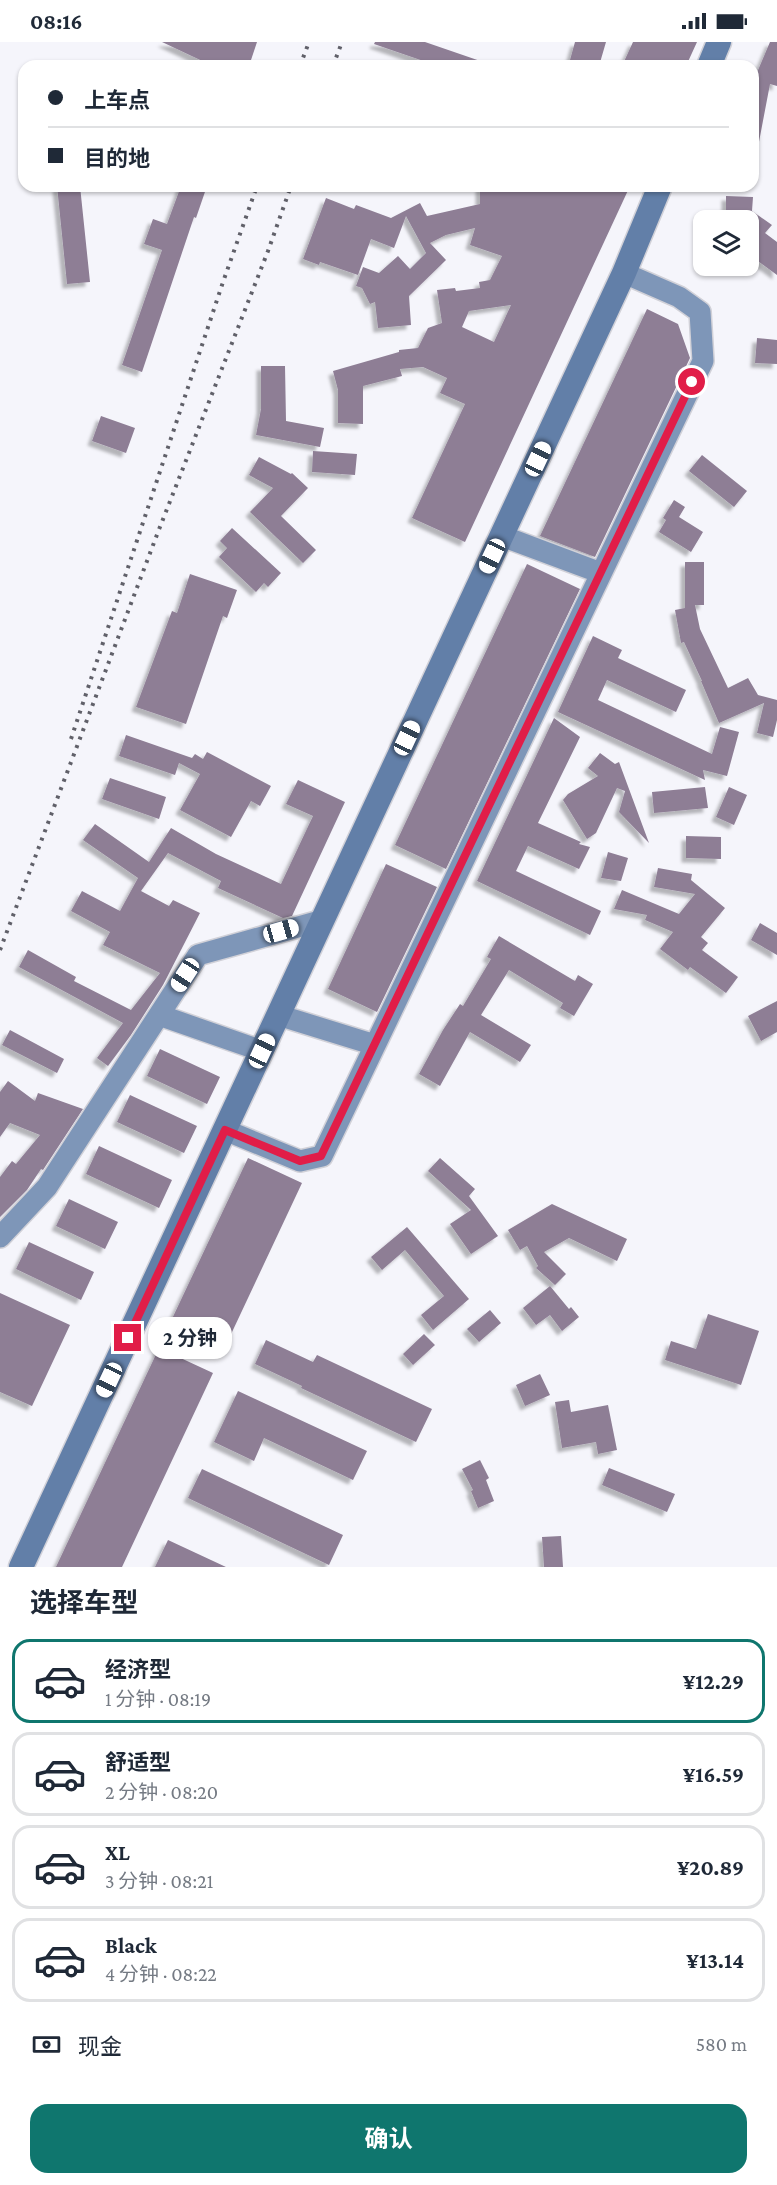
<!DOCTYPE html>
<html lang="zh">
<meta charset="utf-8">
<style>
:root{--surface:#fff;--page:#f6f6f7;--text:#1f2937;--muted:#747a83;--line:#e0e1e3;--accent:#0f766e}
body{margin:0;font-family:"Crimson Pro","Noto Sans SC",serif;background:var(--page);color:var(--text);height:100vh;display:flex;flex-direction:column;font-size:22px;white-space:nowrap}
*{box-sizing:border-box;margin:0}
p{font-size:20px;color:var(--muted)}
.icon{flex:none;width:33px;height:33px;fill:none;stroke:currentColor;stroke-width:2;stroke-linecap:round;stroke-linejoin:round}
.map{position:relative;height:1525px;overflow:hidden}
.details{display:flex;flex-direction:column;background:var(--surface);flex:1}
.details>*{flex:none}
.top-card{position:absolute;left:18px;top:18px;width:741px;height:132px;border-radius:18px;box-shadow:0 2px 4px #0004;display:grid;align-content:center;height:132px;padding:0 30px;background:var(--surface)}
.tools{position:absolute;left:693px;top:168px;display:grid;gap:12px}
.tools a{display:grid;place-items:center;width:66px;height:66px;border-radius:12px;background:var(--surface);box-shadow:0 2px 4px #0004;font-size:30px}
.end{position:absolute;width:27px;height:27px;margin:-14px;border:8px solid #e11d48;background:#fff;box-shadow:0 0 0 3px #fff}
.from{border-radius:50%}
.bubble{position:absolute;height:42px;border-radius:18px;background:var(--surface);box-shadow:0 2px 4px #0004;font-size:20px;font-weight:700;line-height:42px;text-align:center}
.car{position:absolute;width:18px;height:36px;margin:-18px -9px;border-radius:8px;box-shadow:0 0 4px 2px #0007;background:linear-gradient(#fff 24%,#345 0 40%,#fff 0 76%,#345 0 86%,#fff 0)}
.top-card b{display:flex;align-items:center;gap:21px;height:57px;font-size:22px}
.top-card b+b{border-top:2px solid var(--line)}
.top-card i{width:15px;height:15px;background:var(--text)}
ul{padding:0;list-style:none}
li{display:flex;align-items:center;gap:18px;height:84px;margin:0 12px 9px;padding:0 18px;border:3px solid var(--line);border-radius:18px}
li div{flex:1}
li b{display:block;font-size:22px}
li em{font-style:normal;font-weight:700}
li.selected{border-color:var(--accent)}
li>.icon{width:54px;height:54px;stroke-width:1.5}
h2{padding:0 30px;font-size:27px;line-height:72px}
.pay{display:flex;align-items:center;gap:15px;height:66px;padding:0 30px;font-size:22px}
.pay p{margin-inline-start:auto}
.button{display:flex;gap:12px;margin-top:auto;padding:12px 30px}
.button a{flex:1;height:69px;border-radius:18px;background:var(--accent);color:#fff;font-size:24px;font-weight:700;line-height:69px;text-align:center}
.status{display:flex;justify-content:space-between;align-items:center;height:42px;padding:0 30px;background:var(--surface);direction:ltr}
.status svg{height:16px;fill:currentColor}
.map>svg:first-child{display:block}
.building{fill:#8e7e95;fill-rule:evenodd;filter:url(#shadow)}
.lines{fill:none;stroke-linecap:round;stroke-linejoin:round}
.secondary-casing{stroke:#d1d1d8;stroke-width:24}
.primary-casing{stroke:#d1d1d8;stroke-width:27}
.secondary{stroke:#7e96b8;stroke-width:21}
.primary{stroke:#627fa8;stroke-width:24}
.rail{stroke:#606069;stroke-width:4;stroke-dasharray:3 6;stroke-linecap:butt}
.route{stroke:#e11d48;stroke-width:8}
</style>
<div class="status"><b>08:16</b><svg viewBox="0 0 49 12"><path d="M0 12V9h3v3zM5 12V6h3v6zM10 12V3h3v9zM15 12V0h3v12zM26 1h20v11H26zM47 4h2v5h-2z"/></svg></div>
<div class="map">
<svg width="777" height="1525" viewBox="0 0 777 1525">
<defs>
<filter id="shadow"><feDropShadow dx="-4.5" dy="4.5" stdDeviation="1.5" flood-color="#0004"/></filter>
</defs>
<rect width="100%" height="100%" fill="#f5f5fb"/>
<path class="building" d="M162,0H257L249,24H213Z
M375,0H425L489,22V24H438L374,2Z
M575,0H606L599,24H571L573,19L570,18Z
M633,0H697L686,24H622Z
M770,0H777V44L770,42L758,105L753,104V40Z
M57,144H80L90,240L67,242Z
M181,144H207L196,176L194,175L142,330L122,323L162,208L144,202L153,177L167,182Z
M480,144H551L564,150L566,144H630L465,500L412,476L465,362L440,351L447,336L423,325L400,327L402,334L363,344V382L338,381V348L333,329L399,310V308L418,306L428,286L442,281L437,248L455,246L456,249L480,246L479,240L490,238L502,214L470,203L475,186L446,193L430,201L446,218L409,254L411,283L378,286L375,260L370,262L362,246L356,244L363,225L379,231L398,214L410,227L426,211L406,174L394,206L371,197L358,233L320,220L319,223L303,217L326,156L354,167L356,163L391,176L420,161L427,174L480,162ZM511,263L494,300L462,285L469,269Z
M726,154L753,155L752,169L772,183L765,191L777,200V233L751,214L754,210L748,206V173L726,172Z
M647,267L678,282L690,316L595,515L540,494Z
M757,296L777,298V322L755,321Z
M261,324H285L286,379L324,386L320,405L256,393L261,367Z
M101,374L135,386L126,411L92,399Z
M313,409L357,412L355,433L312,430Z
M702,413L747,449L734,465L689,429Z
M259,415L291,432L292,431L308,446L281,474L316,508L303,521L250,470L273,446L249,433Z
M674,458L685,465L679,475L703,490L691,510L659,490L666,478L663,476Z
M232,486L281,531L268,545L264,541L256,550L219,515L227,506L220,499Z
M685,520H704V563H695L700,587L728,646L748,636L758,653L777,658V678L773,695L757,691L764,661L719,681L701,639H702L684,600L681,601L675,568L685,566Z
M527,522L580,547L446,827L395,803Z
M190,532L237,548L227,576L223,574L186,682L136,665L172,569L177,571Z
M593,594L622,608L618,616L686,648L676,670L607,638L598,658L712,712L720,685L739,690L727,734L703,728L705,738L558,670Z
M554,676L580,695L538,781L581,800L579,802L590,805L579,827L528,804L516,829L601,869L590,893L477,839Z
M126,693L192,716L195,712L203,717L207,710L271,744L260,764L251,759L231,795L180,768L200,732L179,721L175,733L119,714Z
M600,711L615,722L619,720L649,801L619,770L625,749L617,746L596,791L587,797L563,758L568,752L598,734L588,726Z
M110,736L166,755L159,777L102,757Z
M298,738L345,760L292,874L283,876L218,846L221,839L168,811L141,849L169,864L173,858L200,871L163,943L131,993L108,1024L97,1016L123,981L19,925L28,908L76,935L74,939L131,968L160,931L103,903L110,890L71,869L82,849L120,869L138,836L83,798L95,782L149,820L171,786L216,812L281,842L313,774L286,762Z
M705,745L708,766L654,771L652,750Z
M729,745L747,753L734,783L716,775Z
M686,794L721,795V817L686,816Z
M608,810L628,816L621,839L601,836Z
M386,822L437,845L377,970L328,947Z
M658,826L692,832L691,838L725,866L701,895L708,901L702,908L738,935L726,951L690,925L688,928L660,907L673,890L645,878L647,873L614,867L622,848L679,872L695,852L654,845Z
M760,881L777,891V913L751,898Z
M499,894L575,939L578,933L593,942L574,974L560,966L563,961L509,928L481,973L531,1003L520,1020L470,990L440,1044L419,1032L443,988L460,962L463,964L491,917L487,915Z
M777,959V990L761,999L748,974Z
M10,988L64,1017L57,1031L2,1003Z
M160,1007L220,1035L207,1062L147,1034Z
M8,1039L35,1059L38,1051L83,1067L43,1128L41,1127L27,1148L0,1175V1135L12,1119L16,1122L40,1093L10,1081L0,1095V1050Z
M130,1053L197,1084L184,1111L117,1080Z
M99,1104L172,1138L159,1166L86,1132Z
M248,1116L302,1141L225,1305L171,1279Z
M440,1116L475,1147L469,1154L498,1194L471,1212L450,1182L471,1168L428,1129Z
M69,1157L118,1180L105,1207L56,1184Z
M552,1162L627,1197L617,1219L569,1196L544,1210L566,1232L555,1243L536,1226L538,1224L527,1204L520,1208L508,1188Z
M407,1185L469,1257L433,1288L421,1273L444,1254L405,1208L382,1228L371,1215Z
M29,1200L94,1230L81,1258L16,1227Z
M550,1244L569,1267L571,1265L579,1275L562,1289L550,1273L536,1283L523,1266Z
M0,1251L70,1283L32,1364L0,1350Z
M490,1268L501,1281L479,1300L467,1287Z
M708,1272L759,1289L741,1343L665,1318L671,1299L696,1307Z
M424,1292L435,1303L413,1323L403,1312Z
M266,1298L313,1320L317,1313L432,1367L416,1400L301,1346L302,1344L255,1322Z
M159,1306L213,1331L122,1525H56Z
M540,1332L550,1353L525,1364L516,1343Z
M238,1349L367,1409L353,1438L264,1396L254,1419L214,1400Z
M569,1358L571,1370L608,1363L617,1408L598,1412L596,1400L562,1406L555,1360Z
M480,1418L489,1436L486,1438L494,1459L478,1466L471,1449L473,1448L462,1427Z
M609,1426L675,1452L667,1470L602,1443Z
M202,1427L343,1493L329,1523L188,1456Z
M561,1494L563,1525H544L542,1495Z
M168,1498L226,1525H155Z"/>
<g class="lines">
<defs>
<path id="secondary" d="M502,494L601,531
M159,973L262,1009
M278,973L375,1003
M225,1088L300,1119L322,1114L703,319L700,270L679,255L624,231
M0,1195L47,1145L198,913L323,878"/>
<path id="primary" d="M709,24L719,0
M21,1525L624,231L660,144"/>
</defs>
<use href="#secondary" class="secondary-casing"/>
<use href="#primary" class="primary-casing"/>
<use href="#secondary" class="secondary"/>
<use href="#primary" class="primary"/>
<path class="rail" d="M300,24L309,0
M333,24L342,0
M71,697L223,240L257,144
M0,908L158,490L268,209L291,144"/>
</g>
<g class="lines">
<path class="route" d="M128,1296L225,1088L300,1119L321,1114L692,340"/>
</g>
</svg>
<div class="tools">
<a><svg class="icon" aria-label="layers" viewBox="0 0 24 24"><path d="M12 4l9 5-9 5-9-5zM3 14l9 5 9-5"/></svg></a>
</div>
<i class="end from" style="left:692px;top:340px"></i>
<i class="end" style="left:128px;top:1296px"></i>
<div class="bubble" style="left:148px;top:1275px;width:84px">2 分钟</div>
<i class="car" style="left:538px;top:417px;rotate:25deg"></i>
<i class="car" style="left:492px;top:514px;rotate:205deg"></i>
<i class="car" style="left:407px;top:696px;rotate:25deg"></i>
<i class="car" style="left:281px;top:889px;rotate:74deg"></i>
<i class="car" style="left:185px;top:933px;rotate:213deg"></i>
<i class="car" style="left:262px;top:1009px;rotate:25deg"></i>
<i class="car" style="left:109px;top:1338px;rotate:205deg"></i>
<div class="top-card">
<b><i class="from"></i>上车点</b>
<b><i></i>目的地</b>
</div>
</div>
<section class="details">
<h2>选择车型</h2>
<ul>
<li class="selected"><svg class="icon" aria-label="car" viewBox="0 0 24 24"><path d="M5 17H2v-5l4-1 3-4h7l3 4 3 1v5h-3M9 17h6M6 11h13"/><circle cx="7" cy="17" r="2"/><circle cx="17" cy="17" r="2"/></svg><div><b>经济型</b><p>1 分钟 · 08:19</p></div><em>¥12.29</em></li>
<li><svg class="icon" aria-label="car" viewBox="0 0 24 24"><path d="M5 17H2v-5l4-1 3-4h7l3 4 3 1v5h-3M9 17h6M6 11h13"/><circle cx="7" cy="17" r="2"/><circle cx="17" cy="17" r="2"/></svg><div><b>舒适型</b><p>2 分钟 · 08:20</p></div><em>¥16.59</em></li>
<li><svg class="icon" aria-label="car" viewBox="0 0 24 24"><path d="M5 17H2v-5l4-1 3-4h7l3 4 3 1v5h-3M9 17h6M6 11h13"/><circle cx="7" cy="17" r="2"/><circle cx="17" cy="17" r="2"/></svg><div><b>XL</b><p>3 分钟 · 08:21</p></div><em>¥20.89</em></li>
<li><svg class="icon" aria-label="car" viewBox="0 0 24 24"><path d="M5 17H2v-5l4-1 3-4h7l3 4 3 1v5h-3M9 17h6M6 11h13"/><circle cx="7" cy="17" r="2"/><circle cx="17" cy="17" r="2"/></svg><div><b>Black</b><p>4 分钟 · 08:22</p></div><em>¥13.14</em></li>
</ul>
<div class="pay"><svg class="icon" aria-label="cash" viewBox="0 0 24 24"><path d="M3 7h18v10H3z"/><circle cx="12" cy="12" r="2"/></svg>现金<p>580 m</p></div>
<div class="button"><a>确认</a></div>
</section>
